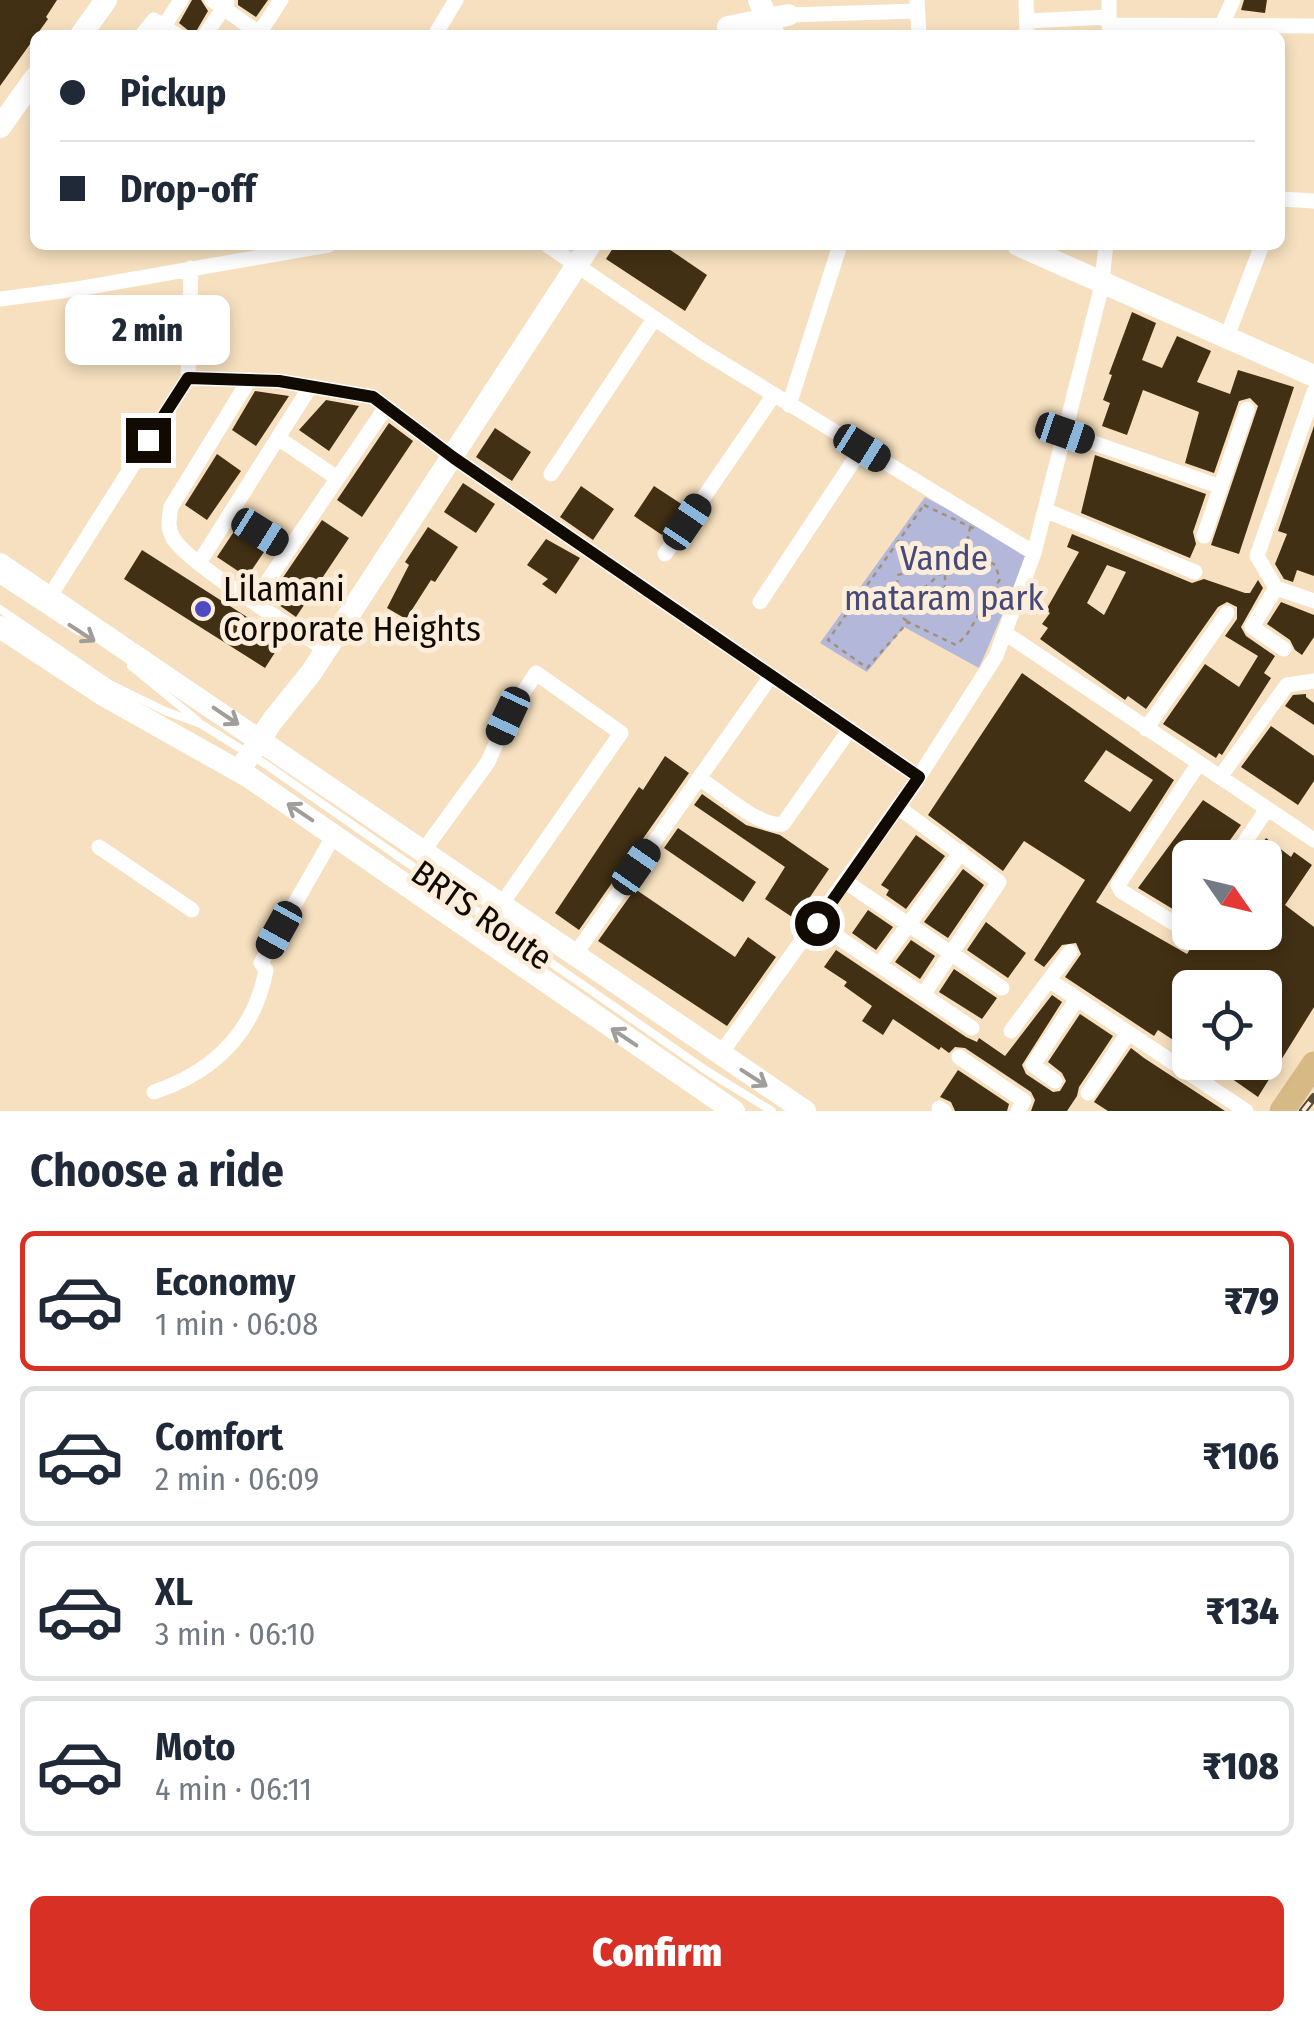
<!DOCTYPE html>
<meta charset="utf-8">
<style>
:root{--surface:#fff;--page:#f2f2f3;--text:#1f2937;--muted:#747a83;--line:#e0e1e3;--accent:#d93025}
body{margin:0;font-family:"Fira Sans Condensed",sans-serif;background:var(--page);color:var(--text);height:100vh;display:flex;flex-direction:column;font-size:38px;white-space:nowrap}
*{box-sizing:border-box;margin:0}
p{font-size:32px;color:var(--muted)}
.icon{flex:none;width:55px;height:55px;fill:none;stroke:currentColor;stroke-width:2;stroke-linecap:round;stroke-linejoin:round}
.map{position:relative;height:1111px;overflow:hidden}
.details{display:flex;flex-direction:column;background:var(--surface);flex:1}
.details>*{flex:none}
.hud{position:absolute;left:30px;top:30px;width:1255px;height:220px;border-radius:15px;box-shadow:0 5px 15px #0003;display:grid;align-content:center;height:220px;padding:0 30px;background:var(--surface)}
.needle{width:65px;rotate:124deg}
.tools{position:absolute;left:1172px;top:840px;display:grid;gap:20px}
.tools a{display:grid;place-items:center;width:110px;height:110px;border-radius:15px;background:var(--surface);box-shadow:0 5px 15px #0003;font-size:50px}
.end{position:absolute;width:45px;height:45px;margin:-22px;border:12px solid #110a02;background:#fff;box-shadow:0 0 0 5px #fff}
.from{border-radius:50%}
.bubble{position:absolute;height:70px;border-radius:15px;background:var(--surface);box-shadow:0 5px 15px #0003;font-size:32px;font-weight:800;line-height:70px;text-align:center}
.car{position:absolute;width:30px;height:60px;margin:-30px -15px;border-radius:12px;box-shadow:0 0 8px 2px #0007;background:linear-gradient(#222 24%,#8ab4d8 0 40%,#222 0 76%,#8ab4d8 0 86%,#222 0)}
.hud b{display:flex;align-items:center;gap:35px;height:95px;font-size:38px}
.hud b+b{border-top:2px solid var(--line)}
.hud i{width:25px;height:25px;background:var(--text)}
ul{padding:0;list-style:none}
li{display:flex;align-items:center;gap:30px;height:140px;margin:0 20px 15px;padding:0 10px;border:5px solid var(--line);border-radius:15px}
li div{flex:1}
li b{display:block;font-size:38px}
li em{font-style:normal;font-weight:800}
li.on{border-color:var(--accent)}
li>.icon{width:90px;height:90px;stroke-width:1.5}
h2{padding:0 30px;font-size:45px;line-height:120px}
.cta{display:flex;gap:20px;margin-top:auto;padding:20px 30px}
.cta a{flex:1;height:115px;border-radius:15px;background:var(--accent);color:#fff;font-size:40px;font-weight:800;line-height:115px;text-align:center}
.map>svg:first-child{display:block}
.green{fill:#b3b7da}
.building{fill:#423014;fill-rule:evenodd}
.lines{fill:none;stroke-linecap:round;stroke-linejoin:round}
.path{stroke:#a29179;stroke-width:2.5;stroke-dasharray:5 5;stroke-linecap:butt}
.lane{stroke:#fff;stroke-width:8}
.street{stroke:#fff;stroke-width:15}
.secondary{stroke:#fff;stroke-width:22}
.primary{stroke:#d6b985;stroke-width:25}
.rail-casing{stroke:#564b3b;stroke-width:8}
.rail{stroke:#fceeda;stroke-width:4;stroke-dasharray:11;stroke-linecap:butt}
.oneway{stroke:#a09d9a}
.route{stroke:#110a02;stroke-width:12}
.poi-dot{fill:#4f4ac1;stroke:#fceeda;stroke-width:4}
.labels{text-anchor:middle;stroke-width:10;stroke-linejoin:round;paint-order:stroke}
.park-label{font-size:35px;fill:#46497a;stroke:#fceeda}
.poi-label{font-size:35px;fill:#110a02;stroke:#fceeda;text-anchor:start}
.street-label{font-size:35px;fill:#110a02;stroke:#fceeda}
</style>
<div class="map">
<svg width="1314" height="1111" viewBox="0 0 1314 1111">
<rect width="100%" height="100%" fill="#f6e0bf"/>
<path class="green" d="M925,497L1029,553L979,668L904,627L867,672L820,643Z"/>
<path class="building" d="M0,0H57L46,17L48,19L0,86Z
M192,0H201L208,11L194,35L179,23Z
M238,0H268L256,17L238,5Z
M1244,0H1267L1265,13L1241,10Z
M615,245H663L707,275L685,311L606,259Z
M1132,312L1156,323L1142,360L1162,368L1177,336L1211,351L1197,382L1230,394L1238,370L1294,387L1239,554L1211,545L1258,406L1250,398L1239,401L1214,473L1185,463L1199,412L1143,390L1127,435L1102,426L1110,403L1103,400L1112,375L1109,374Z
M255,391L289,396L256,446L232,430Z
M326,400L359,406L329,451L299,430Z
M389,423L413,441L362,517L337,500Z
M1314,426V576L1297,570L1293,582L1284,579L1275,564L1287,534L1278,531Z
M495,428L531,452L512,481L476,457Z
M217,454L241,471L207,520L185,505Z
M1095,455L1206,494L1193,532L1196,544L1190,558L1081,513Z
M463,483L495,504L476,533L444,512Z
M581,486L614,509L593,540L560,517Z
M654,486L683,505L662,535L634,516Z
M322,520L349,538L296,617L269,598Z
M428,527L458,547L435,582L431,580L406,619L387,608L409,565L405,562Z
M235,530L266,549L247,577L217,557Z
M1072,534L1192,583L1204,579L1245,593H1250L1258,580L1263,588L1241,627L1246,636L1275,656L1264,673L1271,678L1222,755L1219,753L1216,758L1163,724L1205,664L1239,687L1258,656L1225,636L1237,619V607L1227,602L1218,607L1146,709L1128,696L1125,700L1040,639L1048,628L1042,624L1050,613L1046,610L1079,552L1067,547ZM1107,565L1126,572L1104,615L1087,603Z
M546,539L580,558L556,594L542,584L548,579L527,565Z
M142,550L283,640L265,668L124,579Z
M1281,602L1314,615V637L1302,655L1295,650L1290,640L1267,624Z
M1022,673L1174,780L1096,902L1187,954L1201,932H1265V898L1274,881L1265,874V858H1252L1266,838L1291,857L1294,852L1312,865L1285,905L1314,927V1007L1258,1097L1208,1062H1265V988H1208L1197,980L1190,988V1051L1158,1030L1154,1036L1065,977L1081,954L1076,943L1062,945L1044,967L1034,960L1085,880L1024,841L1003,871L928,815ZM1106,750L1153,780L1130,812L1084,781Z
M1306,694V697L1314,703V725L1285,706L1293,695Z
M1271,726L1314,756V781L1298,805L1241,767Z
M665,756L689,773L579,930L555,913L639,787L643,790Z
M702,794L746,825L780,835L829,869L795,919L765,899L785,867L694,805Z
M1203,800L1241,825L1217,858H1190V900L1181,914L1138,888Z
M678,828L756,882L743,902L664,848Z
M916,835L945,856L906,909L886,895L889,890L881,885Z
M963,869L984,885L948,938L924,922Z
M635,889L735,957L748,937L776,957L727,1026L598,941Z
M868,910L893,927L876,950L852,933Z
M986,922L1026,953L1008,978L967,950Z
M911,940L935,956L920,979L895,962Z
M836,950L966,1037L977,1042L979,1038L1005,1056L1052,995L1062,1002L1022,1065L1026,1074L1053,1092L1060,1091L1066,1081L1062,1073L1048,1062L1080,1014L1113,1036L1079,1087L1077,1096L1067,1111H1031L1035,1100L1031,1092L965,1048L955,1047L949,1053L941,1047L939,1050L893,1019L883,1035L862,1021L872,1006L844,986L847,982L824,967Z
M954,969L997,998L982,1019L939,992Z
M1131,1048L1144,1058L1225,1111H1108L1094,1102Z
M958,1070L1009,1104L1007,1111H955L951,1102L940,1097Z"/>
<g class="lines">
<path class="path" d="M924,505L975,529L970,528L966,547L995,565L1000,579L966,636L956,645L908,622L867,668L828,640Z
M907,621L900,616L895,599L898,575L914,571L940,574L921,591L928,601L945,588V574L965,548"/>
<path class="lane" d="M0,580L78,631
M0,609L110,684L165,711L201,724L265,764L707,1071L772,1111
M131,666L198,721"/>
<path class="street" d="M212,0L259,33
M917,0L919,35
M1026,0L1027,35
M788,15L917,11
M1027,21L1109,17
M1109,25L1314,26
M1222,25L1233,0
M164,26L181,0
M1109,26V0
M142,35L154,20L177,35
M205,35L227,3
M258,35L281,0
M435,35L456,0
M1280,199L1314,201
M547,245L701,350L1034,553
M191,268L188,378L279,381L373,397L454,458L919,777
M0,299L77,289L329,245
M1231,326L1262,245
M249,380L171,507C169,519 167,527 173,538C188,564 296,629 326,650
M789,405L840,245
M1065,433L1221,487
M278,438L337,478
M551,474L654,319
M1045,510L1195,572
M230,513L289,550
M1204,536L1247,409
M665,554L773,396
M199,563L310,387
M1276,588L1314,601
M50,596L188,378
M254,601L386,407
M760,602L862,448
M1005,633L1314,840
M1284,649L1252,627L1276,588L1257,556L1314,392
M1146,729L1227,613
M1220,777L1287,685L1314,681
M699,778C719,791 760,828 783,824L850,729
M898,807L999,882L923,995
M99,847L192,910
M424,850L488,762L508,716L536,673L621,733L501,905
M1234,858L1267,809
M846,882L1002,988
M817,923L972,1028
M1190,923L1183,928L1177,925L1121,891L1118,885L1199,763
M1070,952L1049,980L1246,1111
M574,956L771,676
M879,965L961,852
M1011,1031L1049,980
M719,1056L913,786L996,656L1034,553L1101,289L1106,245
M959,1057L1024,1101L1018,1111
M1055,1081L1033,1065L1077,999
M154,1092C213,1072 254,1033 266,970L261,963L334,835
M1088,1093L1128,1033
M939,1108L944,1111"/>
<path class="secondary" d="M759,0L774,35
M728,27L788,15
M81,35L106,0
M0,127L35,78
M1018,245L1314,376
M0,564L805,1111
M0,627L105,696L249,777L734,1111
M239,771L273,720L311,673L590,245"/>
<path class="primary" d="M1282,1111L1314,1064"/>
<defs>
<path id="rail" d="M1303,1111L1314,1097"/>
</defs>
<use href="#rail" class="rail-casing"/>
<use href="#rail" class="rail"/>
</g>
<defs><path id="oneway-shaft" d="M-6 0H5M1.5-3L5.5 0L1.5 3" fill="none" stroke-width="1.6" stroke-linecap="round" stroke-linejoin="round" transform="scale(2.5)"/></defs>
<g class="oneway">
<use href="#oneway-shaft" transform="translate(82 633) rotate(33)"/>
<use href="#oneway-shaft" transform="translate(226 716) rotate(34)"/>
<use href="#oneway-shaft" transform="translate(300 812) rotate(-146)"/>
<use href="#oneway-shaft" transform="translate(624 1037) rotate(-146)"/>
<use href="#oneway-shaft" transform="translate(754 1078) rotate(33)"/>
</g>
<g class="lines">
<path class="route" d="M148,440L188,378L279,381L373,397L454,458L919,777L817,923"/>
</g>
<circle class="poi-dot" cx="203" cy="609" r="10"/>
<g class="labels">
<g class="park-label">
<text x="944" y="570">Vande<tspan x="944" dy="40">mataram park</tspan></text>
</g>
<g class="poi-label">
<text x="223" y="601">Lilamani<tspan x="223" dy="40">Corporate Heights</tspan></text>
</g>
<g class="street-label">
<text transform="translate(482 915) rotate(35)" y="12">BRTS Route</text>
</g>
</g>
</svg>
<div class="tools">
<a><svg class="needle" viewBox="-14 -14 28 28"><path d="M0-13l5 13h-10z" fill="#e53935"/><path d="M0 13l5-13h-10z" fill="#747a83"/></svg></a>
<a><svg class="icon" aria-label="locate" viewBox="0 0 24 24"><circle cx="12" cy="12" r="6"/><path d="M12 2v4M12 18v4M2 12h4M18 12h4"/></svg></a>
</div>
<i class="end from" style="left:817px;top:923px"></i>
<i class="end" style="left:148px;top:440px"></i>
<div class="bubble" style="left:65px;top:295px;width:165px">2 min</div>
<i class="car" style="left:1065px;top:433px;rotate:109deg"></i>
<i class="car" style="left:862px;top:448px;rotate:122deg"></i>
<i class="car" style="left:687px;top:522px;rotate:34deg"></i>
<i class="car" style="left:260px;top:532px;rotate:122deg"></i>
<i class="car" style="left:508px;top:716px;rotate:205deg"></i>
<i class="car" style="left:636px;top:867px;rotate:35deg"></i>
<i class="car" style="left:279px;top:930px;rotate:209deg"></i>
<div class="hud">
<b><i class="from"></i>Pickup</b>
<b><i></i>Drop-off</b>
</div>
</div>
<section class="details">
<h2>Choose a ride</h2>
<ul>
<li class="on"><svg class="icon" aria-label="car" viewBox="0 0 24 24"><path d="M5 17H2v-5l4-1 3-4h7l3 4 3 1v5h-3M9 17h6M6 11h13"/><circle cx="7" cy="17" r="2"/><circle cx="17" cy="17" r="2"/></svg><div><b>Economy</b><p>1 min · 06:08</p></div><em>₹79</em></li>
<li><svg class="icon" aria-label="car" viewBox="0 0 24 24"><path d="M5 17H2v-5l4-1 3-4h7l3 4 3 1v5h-3M9 17h6M6 11h13"/><circle cx="7" cy="17" r="2"/><circle cx="17" cy="17" r="2"/></svg><div><b>Comfort</b><p>2 min · 06:09</p></div><em>₹106</em></li>
<li><svg class="icon" aria-label="car" viewBox="0 0 24 24"><path d="M5 17H2v-5l4-1 3-4h7l3 4 3 1v5h-3M9 17h6M6 11h13"/><circle cx="7" cy="17" r="2"/><circle cx="17" cy="17" r="2"/></svg><div><b>XL</b><p>3 min · 06:10</p></div><em>₹134</em></li>
<li><svg class="icon" aria-label="car" viewBox="0 0 24 24"><path d="M5 17H2v-5l4-1 3-4h7l3 4 3 1v5h-3M9 17h6M6 11h13"/><circle cx="7" cy="17" r="2"/><circle cx="17" cy="17" r="2"/></svg><div><b>Moto</b><p>4 min · 06:11</p></div><em>₹108</em></li>
</ul>
<div class="cta"><a>Confirm</a></div>
</section>
